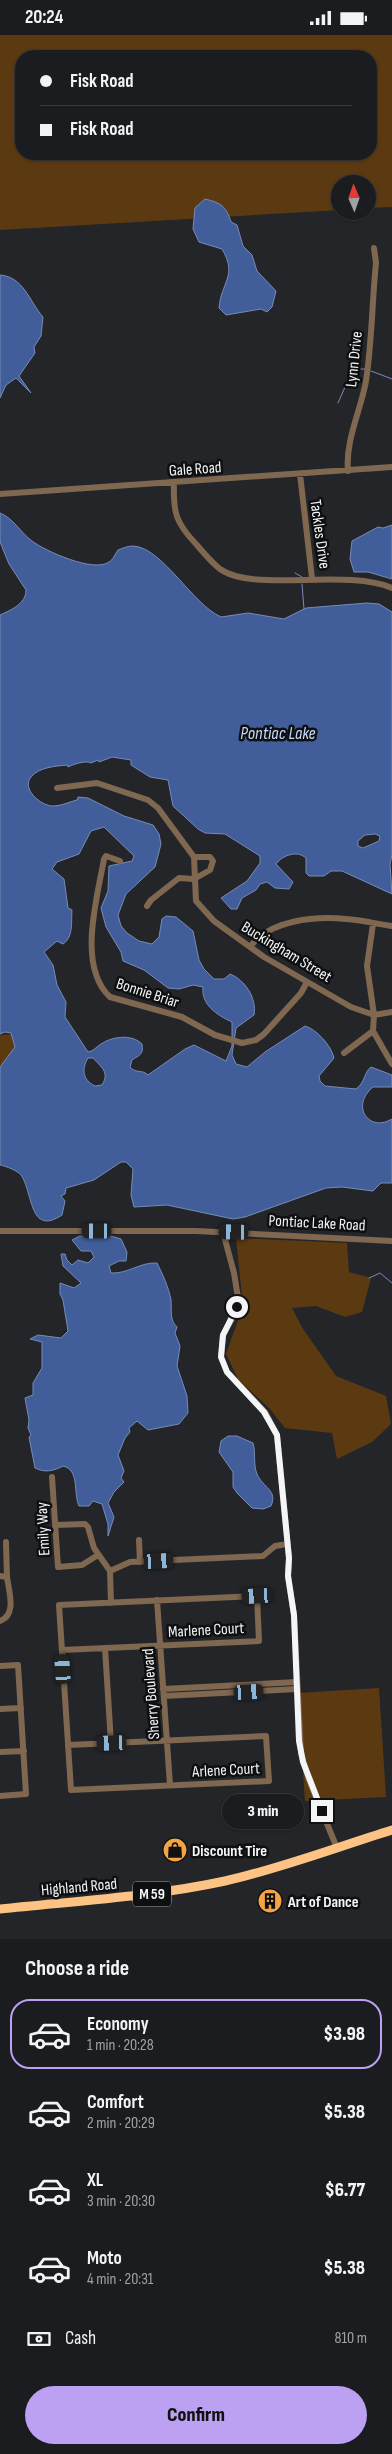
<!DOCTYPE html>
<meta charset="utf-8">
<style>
:root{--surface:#1b1c1f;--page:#28292c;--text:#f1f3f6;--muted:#a0a1a4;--line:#393a3d;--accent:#bca0f2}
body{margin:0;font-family:"Sofia Sans Condensed",sans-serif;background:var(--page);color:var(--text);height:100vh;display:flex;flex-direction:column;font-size:19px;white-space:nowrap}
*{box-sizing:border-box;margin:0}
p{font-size:16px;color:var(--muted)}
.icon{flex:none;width:28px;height:28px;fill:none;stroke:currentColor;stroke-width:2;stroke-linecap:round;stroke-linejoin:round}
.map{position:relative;height:1904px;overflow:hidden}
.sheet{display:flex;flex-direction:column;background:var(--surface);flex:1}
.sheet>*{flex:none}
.banner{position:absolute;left:15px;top:15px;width:362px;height:110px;border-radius:20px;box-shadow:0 1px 4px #0004,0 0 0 1px var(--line);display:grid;align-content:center;height:110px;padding:0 25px;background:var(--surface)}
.needle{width:32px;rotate:358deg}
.fabs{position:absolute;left:331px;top:140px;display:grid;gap:10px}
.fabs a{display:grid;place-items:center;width:45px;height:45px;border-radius:50%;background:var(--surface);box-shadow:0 1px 4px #0004,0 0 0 1px var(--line);font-size:25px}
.end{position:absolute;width:22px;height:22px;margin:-11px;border:6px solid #f4f5f7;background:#111;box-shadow:0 0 0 2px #111}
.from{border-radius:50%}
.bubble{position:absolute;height:35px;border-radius:18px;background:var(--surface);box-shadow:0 1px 4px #0004,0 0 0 1px var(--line);font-size:16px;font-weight:800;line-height:35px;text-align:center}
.car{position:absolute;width:15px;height:30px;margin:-15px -8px;border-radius:6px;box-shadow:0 0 4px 1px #0007;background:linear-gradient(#222 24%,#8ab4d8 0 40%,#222 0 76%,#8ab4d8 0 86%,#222 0)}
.banner b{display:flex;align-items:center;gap:18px;height:48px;font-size:19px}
.banner b+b{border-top:1px solid var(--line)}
.banner i{width:12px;height:12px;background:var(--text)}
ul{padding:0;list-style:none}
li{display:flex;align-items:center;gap:15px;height:70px;margin:0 10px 8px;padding:0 15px;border:2px solid transparent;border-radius:20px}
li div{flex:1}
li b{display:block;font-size:19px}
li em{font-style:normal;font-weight:800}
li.active{border-color:var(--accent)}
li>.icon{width:45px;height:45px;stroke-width:1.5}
h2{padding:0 25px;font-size:22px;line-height:60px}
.pay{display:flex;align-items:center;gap:12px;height:55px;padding:0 25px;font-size:19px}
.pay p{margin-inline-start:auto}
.button{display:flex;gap:10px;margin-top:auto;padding:10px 25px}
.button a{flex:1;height:58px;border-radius:30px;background:var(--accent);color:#111;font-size:20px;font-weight:800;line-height:58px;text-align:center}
.status{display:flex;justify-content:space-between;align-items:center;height:35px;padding:0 25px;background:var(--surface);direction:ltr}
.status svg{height:14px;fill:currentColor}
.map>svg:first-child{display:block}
.green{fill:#5c3a11;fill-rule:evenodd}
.water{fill:#425e9a;stroke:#778bb6;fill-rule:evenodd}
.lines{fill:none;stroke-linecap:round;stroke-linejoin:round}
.stream{stroke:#778bb6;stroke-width:1}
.minor{stroke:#7f6750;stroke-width:6}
.highway{stroke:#fdc385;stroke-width:9}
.route{stroke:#f4f5f7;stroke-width:6}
.labels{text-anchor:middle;stroke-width:5;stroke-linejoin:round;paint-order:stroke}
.shield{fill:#0e0f10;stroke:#afb0b2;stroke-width:1}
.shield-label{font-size:15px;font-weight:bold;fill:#f4f5f7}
.street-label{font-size:16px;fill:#f4f5f7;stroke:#0e0f10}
.poi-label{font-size:16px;font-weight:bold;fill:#f4f5f7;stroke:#0e0f10;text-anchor:start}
.water-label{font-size:18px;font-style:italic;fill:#c6d8fc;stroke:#0e0f10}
</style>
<div class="status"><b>20:24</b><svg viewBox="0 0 49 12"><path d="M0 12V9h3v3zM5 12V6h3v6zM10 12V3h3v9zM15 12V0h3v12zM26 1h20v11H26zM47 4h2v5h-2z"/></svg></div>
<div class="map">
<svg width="392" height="1904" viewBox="0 0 392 1904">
<rect width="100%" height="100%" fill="#242529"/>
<path class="green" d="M0,0H392V172L368,173V149H340V175L0,195ZM21,21H371V119H21Z
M15,999L17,1029L0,1030V1000Z
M236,1203L347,1208L349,1237L371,1243L362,1277L345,1282L316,1271L292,1273L303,1294L336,1341L386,1361L391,1389L372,1407L337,1424L332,1398L285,1393L270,1374L238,1344L226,1319L243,1271Z
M379,1653L386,1762L305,1766L298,1658Z"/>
<path class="water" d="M205,164C221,168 226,171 231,187L237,190L243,211L252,220L257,236L276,256L272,272L267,277L261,274L226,280L219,273C221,247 238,241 222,214L199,207L193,194L195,173Z
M0,240C24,242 29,266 43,282L41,301L34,312L35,318L19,341L31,358L16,343L6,350L0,363Z
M0,478C13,483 21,498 32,506C45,516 94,538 109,527C113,525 115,519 118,515C123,513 128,511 133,511C162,512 192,569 221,582L248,578L284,584L306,573L367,568L379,569L392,577V820L390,829L392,859L342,836H331L324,841H309L306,838V823C297,815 283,820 276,829L293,847L289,854L275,853L267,847L260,849L256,855L242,863L237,874H231L221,863L247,846L260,828V821L225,799L205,798L198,794L173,771L168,745L150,742L131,730V725L112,722L99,727L98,725L91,728C86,725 74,729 68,732V730C56,731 39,732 31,742C21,754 41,771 53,771C61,771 69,767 77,765L78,762L88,763L124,781L153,790L159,799L161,809L155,832L126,859L118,880L121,891L127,898L139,906L152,909L159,902L162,884L166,881L176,882L193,896L199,925L204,934L214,944H224L230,939C245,945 257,963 254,980L236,993L232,1020L236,1029L247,1032L265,1017L305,991C316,994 331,1010 334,1023L319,1041L320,1046L325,1051L356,1054C365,1048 364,1037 371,1032L392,1040V1052H373C350,1071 369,1098 392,1084V1148H381L373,1156L342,1152L326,1153L245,1182L233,1184L167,1170L134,1172L131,1160L133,1134L126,1127H121L94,1145L66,1153L65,1159L61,1161L65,1166L62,1180C29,1202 33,1157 21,1140C18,1136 6,1131 0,1130V1032L15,1012L11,998L5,997L0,999V580C11,575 26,569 26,555L9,529L0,507ZM104,792L134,821L132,826L109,831L108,856L101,873L106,892L121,917L123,926L144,935L168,953L179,954L193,950L203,952C201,970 217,980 232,987V1011L226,1026L194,1010L185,1014L148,1040C142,1034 136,1039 130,1032L132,1025C139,1020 144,1020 142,1009C132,999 113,1001 101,1009C96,1012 94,1016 88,1017L65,982L66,967L57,950L53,930L44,917L57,906L63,909C74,902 71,885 72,875L68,873L64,844L52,834L57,827L79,819L91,796ZM375,799L380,801L379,806L363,813L358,811V806L365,800ZM88,1023H93C101,1032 110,1037 102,1050L95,1051C83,1045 81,1035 88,1023Z
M392,490V544L368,537H354L350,524L352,506L378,492L383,493Z
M80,1201H111L121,1204L127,1217L126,1226H119L109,1231L111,1238C128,1239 140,1227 157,1228C162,1238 169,1253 171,1265C172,1274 169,1285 177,1292L175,1298L180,1311L177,1331L187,1361L188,1378L179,1389L148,1395L137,1386L129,1393L130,1397L125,1403L118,1420L124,1436L121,1443L124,1447L114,1457L108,1468L114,1482L108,1501V1489L102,1469L93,1466L89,1471H79C73,1458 80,1435 63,1431C54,1436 45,1438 35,1433L29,1402L31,1400L28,1393L29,1385L25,1363L33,1360V1348L42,1333V1307L30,1304L38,1300L61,1303L68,1296L63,1265L60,1259V1248L74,1253L81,1248L63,1231L61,1219H65L67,1225L72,1230L78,1225L88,1228L94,1222L91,1216H81L72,1205Z
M228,1401H237L253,1408C256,1418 253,1429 257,1439C263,1453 278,1455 271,1471L263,1474L252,1473L237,1458L233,1452V1437L219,1417L221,1406Z"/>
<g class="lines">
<path class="stream" d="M371,336L392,344
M338,368L353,334H365
M295,538L302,542
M302,549L304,574
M369,1243L380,1238L392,1248"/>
<path class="minor" d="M348,436C345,406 361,375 366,346C372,307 372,267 376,228L374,213
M300,439L312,543
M174,448C173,478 176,488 196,509C204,518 211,527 220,534C254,558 345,533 392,553
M0,459L392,432
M57,753L97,748L148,765L158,773L194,822L196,866L214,886L264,922L351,972L374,980L392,977
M194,822H210L213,826L210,835L194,844
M120,826L106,821L104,824C97,864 77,931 110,962L182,982L215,1000L242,1008L256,1005L264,999L301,958L307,947
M147,871L151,865L179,843L194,844
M373,889L367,931L374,980L373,996L392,1029
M250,912C269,885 315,881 346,884C362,885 377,889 392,891
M344,1018L373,996
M0,1196H196L392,1206
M223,1197L234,1238L238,1263L233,1282L223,1300L221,1322L227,1337L265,1377L277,1400L289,1523L288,1541L294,1580L301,1718L309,1745L337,1813
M52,1442L58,1532L82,1530L98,1520
M55,1490L85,1489L88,1492L94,1513L110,1536L111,1568
M139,1505L140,1527
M6,1507L7,1542
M110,1536L130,1527L263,1521L275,1511L287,1509
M0,1541L7,1542C9,1557 17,1580 0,1586
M157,1565L170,1750
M105,1613L111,1708
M62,1615L259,1606L257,1561L59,1570L71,1755L269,1746L266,1701L68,1710
M0,1631L18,1630L26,1759L0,1761
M163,1654L297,1647
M164,1661L297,1654
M0,1674L21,1673
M0,1717L24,1716"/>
<path class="highway" d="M0,1874C75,1866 151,1862 225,1846C282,1833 337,1812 392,1795"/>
</g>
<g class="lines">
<path class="route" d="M237,1272L223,1300L221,1322L227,1337L264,1377L277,1400L289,1523L288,1541L294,1580L299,1706L303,1727L322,1776"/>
</g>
<defs>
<symbol id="shop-disc" viewBox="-11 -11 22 22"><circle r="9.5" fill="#f4a444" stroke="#0e0f10"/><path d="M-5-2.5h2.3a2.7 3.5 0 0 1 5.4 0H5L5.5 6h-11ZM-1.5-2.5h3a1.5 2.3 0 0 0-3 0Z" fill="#111"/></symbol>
<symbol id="building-disc" viewBox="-11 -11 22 22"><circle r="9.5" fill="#f4a444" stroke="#0e0f10"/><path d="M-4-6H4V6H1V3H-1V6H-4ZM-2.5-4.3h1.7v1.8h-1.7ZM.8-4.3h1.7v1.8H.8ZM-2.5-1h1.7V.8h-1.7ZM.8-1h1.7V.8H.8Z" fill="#111"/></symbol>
</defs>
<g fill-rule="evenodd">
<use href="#shop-disc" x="161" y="1801" width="28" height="28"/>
<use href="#building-disc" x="256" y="1852" width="28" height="28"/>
</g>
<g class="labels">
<rect class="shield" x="133" y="1846.5" width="38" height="25" rx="4"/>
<g class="shield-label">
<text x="152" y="1864">M 59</text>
</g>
<g class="street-label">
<text transform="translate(353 324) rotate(-84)" y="6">Lynn Drive</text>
<text transform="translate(195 433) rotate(-4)" y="6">Gale Road</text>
<text transform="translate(321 499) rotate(82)" y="6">Tackles Drive</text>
<text transform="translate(287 916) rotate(31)" y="6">Buckingham Street</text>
<text transform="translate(148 957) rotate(18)" y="6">Bonnie Briar</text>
<text transform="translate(317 1187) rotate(3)" y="6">Pontiac Lake Road</text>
<text transform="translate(42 1494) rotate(-93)" y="6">Emily Way</text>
<text transform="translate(206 1594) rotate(-3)" y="6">Marlene Court</text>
<text transform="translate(150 1659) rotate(-94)" y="6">Sherry Boulevard</text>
<text transform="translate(226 1734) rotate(-3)" y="6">Arlene Court</text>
<text transform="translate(79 1851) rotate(-5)" y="6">Highland Road</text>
</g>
<g class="poi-label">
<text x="192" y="1821">Discount Tire</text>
<text x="288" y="1872">Art of Dance</text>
</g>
<g class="water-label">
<text x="278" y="704">Pontiac Lake</text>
</g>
</g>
</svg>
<div class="fabs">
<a><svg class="needle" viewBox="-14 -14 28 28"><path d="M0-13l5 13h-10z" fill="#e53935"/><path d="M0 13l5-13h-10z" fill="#a0a1a4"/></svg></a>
</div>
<i class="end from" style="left:237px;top:1272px"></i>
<i class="end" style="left:322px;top:1776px"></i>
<div class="bubble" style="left:222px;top:1759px;width:82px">3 min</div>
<i class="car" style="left:97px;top:1196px;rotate:270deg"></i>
<i class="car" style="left:234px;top:1197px;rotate:271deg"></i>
<i class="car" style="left:159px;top:1526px;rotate:87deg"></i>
<i class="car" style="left:257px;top:1561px;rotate:267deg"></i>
<i class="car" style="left:63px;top:1634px;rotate:356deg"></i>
<i class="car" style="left:249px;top:1657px;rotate:87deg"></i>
<i class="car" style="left:112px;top:1708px;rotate:268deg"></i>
<div class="banner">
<b><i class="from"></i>Fisk Road</b>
<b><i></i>Fisk Road</b>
</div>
</div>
<section class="sheet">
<h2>Choose a ride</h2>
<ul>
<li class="active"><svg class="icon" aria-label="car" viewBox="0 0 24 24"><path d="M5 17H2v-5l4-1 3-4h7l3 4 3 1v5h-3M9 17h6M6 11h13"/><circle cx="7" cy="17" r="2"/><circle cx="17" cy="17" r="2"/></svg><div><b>Economy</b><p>1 min · 20:28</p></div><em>$3.98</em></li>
<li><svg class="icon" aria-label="car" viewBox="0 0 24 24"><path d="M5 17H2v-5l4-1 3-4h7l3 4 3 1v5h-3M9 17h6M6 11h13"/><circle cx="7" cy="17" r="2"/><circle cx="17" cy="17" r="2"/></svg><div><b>Comfort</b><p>2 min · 20:29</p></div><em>$5.38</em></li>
<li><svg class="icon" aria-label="car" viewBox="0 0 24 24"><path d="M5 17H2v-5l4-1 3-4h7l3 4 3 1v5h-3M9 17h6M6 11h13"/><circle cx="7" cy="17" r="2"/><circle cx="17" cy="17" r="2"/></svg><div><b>XL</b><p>3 min · 20:30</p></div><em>$6.77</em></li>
<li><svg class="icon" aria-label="car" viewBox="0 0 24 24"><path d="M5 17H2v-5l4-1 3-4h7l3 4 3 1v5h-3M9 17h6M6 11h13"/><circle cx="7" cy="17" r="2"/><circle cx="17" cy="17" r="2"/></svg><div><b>Moto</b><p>4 min · 20:31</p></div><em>$5.38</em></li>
</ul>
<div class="pay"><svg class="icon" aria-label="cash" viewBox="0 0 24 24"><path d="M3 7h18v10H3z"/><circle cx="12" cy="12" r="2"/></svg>Cash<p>810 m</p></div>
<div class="button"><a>Confirm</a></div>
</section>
